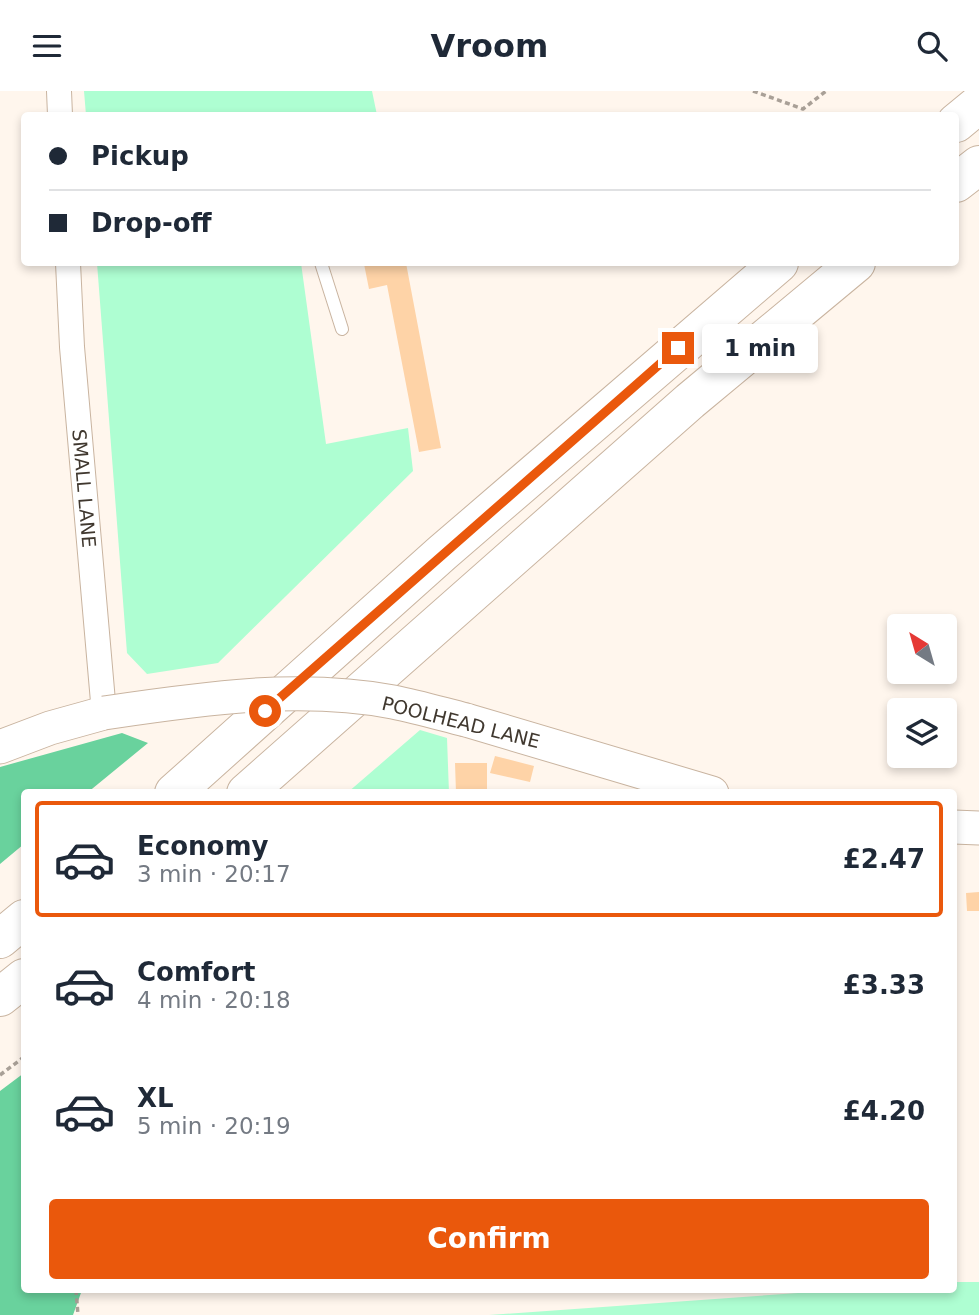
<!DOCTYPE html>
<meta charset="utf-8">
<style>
:root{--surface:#fff;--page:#f2f2f3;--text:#1f2937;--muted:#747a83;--line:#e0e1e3;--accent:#ea580c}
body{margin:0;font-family:"DejaVu Sans",sans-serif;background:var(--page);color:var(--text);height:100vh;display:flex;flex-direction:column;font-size:26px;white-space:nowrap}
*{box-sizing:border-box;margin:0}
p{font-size:23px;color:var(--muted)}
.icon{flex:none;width:38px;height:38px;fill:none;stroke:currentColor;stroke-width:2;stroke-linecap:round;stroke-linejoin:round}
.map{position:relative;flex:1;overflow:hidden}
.side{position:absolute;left:21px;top:698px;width:936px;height:504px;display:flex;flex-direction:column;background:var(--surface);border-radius:7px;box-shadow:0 4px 10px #0003}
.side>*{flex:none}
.top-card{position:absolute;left:21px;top:21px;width:938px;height:154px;border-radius:7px;box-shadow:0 4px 10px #0003;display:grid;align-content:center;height:154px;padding:0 28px;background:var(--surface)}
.needle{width:46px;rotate:323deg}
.tools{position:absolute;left:887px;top:523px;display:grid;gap:14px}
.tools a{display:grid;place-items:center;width:70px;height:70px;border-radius:7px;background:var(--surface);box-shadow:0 4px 10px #0003;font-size:35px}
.end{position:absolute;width:32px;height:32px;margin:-16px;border:9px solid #ea580c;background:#fff;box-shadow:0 0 0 4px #fff}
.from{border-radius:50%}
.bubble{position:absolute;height:49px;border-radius:7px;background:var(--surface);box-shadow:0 4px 10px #0003;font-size:23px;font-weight:800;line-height:49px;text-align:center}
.top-card b{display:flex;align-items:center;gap:24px;height:66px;font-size:26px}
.top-card b+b{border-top:2px solid var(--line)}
.top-card i{width:18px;height:18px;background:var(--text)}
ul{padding:12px 0 0;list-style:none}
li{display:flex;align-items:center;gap:21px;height:116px;margin:0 14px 10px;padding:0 14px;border:4px solid transparent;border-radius:7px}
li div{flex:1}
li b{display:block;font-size:26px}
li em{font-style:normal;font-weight:800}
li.active{border-color:var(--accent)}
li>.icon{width:63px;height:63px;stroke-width:1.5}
.primary-button{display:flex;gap:14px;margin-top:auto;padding:14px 28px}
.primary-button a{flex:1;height:80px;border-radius:7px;background:var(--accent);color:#fff;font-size:28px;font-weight:800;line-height:80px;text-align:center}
header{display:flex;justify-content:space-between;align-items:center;height:91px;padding:0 28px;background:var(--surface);font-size:32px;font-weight:800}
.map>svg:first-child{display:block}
.green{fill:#aefed2}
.forest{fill:#69d29d}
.building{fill:#fed3a7}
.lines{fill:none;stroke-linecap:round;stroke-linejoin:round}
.lane-casing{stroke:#c9b4a0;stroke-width:14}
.street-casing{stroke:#c9b4a0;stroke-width:26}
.secondary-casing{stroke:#c9b4a0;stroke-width:35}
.highway-casing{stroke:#c9b4a0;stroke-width:40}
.path{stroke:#a9a097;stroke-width:3.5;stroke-dasharray:5 3.5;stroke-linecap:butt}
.lane{stroke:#fff;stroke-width:12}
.street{stroke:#fff;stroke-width:24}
.secondary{stroke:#fff;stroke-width:33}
.highway{stroke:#fff;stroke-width:38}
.secondary-bridge-casing{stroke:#c9b4a0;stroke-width:35;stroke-linecap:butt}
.secondary-bridge{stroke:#fff;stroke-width:33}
.route{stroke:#ea580c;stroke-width:9}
.labels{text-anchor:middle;stroke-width:7;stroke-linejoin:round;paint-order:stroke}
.street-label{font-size:19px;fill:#40382f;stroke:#fff}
</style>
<header><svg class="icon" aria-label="menu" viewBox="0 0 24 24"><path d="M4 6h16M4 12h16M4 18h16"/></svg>Vroom<svg class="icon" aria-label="search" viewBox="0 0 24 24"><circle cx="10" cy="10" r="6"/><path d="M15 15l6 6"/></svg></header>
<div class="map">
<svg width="979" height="1224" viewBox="0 0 979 1224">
<rect width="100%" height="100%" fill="#fff6ed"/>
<path class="green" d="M84,0H372L377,24H86Z
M97,172H301L326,353L408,337L413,380L218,572L147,583L127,562Z
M420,639L447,647L449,702H347Z
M954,1191H979V1224H489L841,1199H954Z"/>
<path class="forest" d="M122,642L148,652L87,702H24V753L0,773V676Z
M24,982V1199H82L73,1224H0V1000Z"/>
<path class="building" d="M373,172H406L441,357L419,361L387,194L369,198L364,173Z
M495,665L534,675L530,691L490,682Z
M455,672H487V702H456Z
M979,801V820H967L966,802Z"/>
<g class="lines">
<defs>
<path id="lane" d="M321,172L342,238"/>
<g id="street">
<path d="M59,0L60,24"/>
<path id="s1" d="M68,172L72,256L104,622"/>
</g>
<path id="secondary" d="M466,629L712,702
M0,656L50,637L104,622
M954,736L979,737"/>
<path id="highway" d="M956,32L979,13
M956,92L979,74
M174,702L442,462L779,172
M246,702L690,310L856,172
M0,848L24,828
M0,906L24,887"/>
</defs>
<use href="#lane" class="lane-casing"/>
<use href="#street" class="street-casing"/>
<use href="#secondary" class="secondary-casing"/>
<use href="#highway" class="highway-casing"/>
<path class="path" d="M753,0L803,18L826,0
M0,984L24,966
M76,1199L78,1224"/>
<use href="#lane" class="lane"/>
<use href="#street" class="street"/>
<use href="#secondary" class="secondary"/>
<use href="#highway" class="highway"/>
<defs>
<path id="secondary-bridge" d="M104,622C199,608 298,593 393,611C418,616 442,623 466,629"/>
</defs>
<use href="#secondary-bridge" class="secondary-bridge-casing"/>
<use href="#secondary-bridge" class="secondary-bridge"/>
</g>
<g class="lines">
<path class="route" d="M265,620L678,257"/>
</g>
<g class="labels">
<g class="street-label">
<text dy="7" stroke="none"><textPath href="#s1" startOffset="226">SMALL LANE</textPath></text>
<text transform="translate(461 631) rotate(14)" y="7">POOLHEAD LANE</text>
</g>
</g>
</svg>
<div class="tools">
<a><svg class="needle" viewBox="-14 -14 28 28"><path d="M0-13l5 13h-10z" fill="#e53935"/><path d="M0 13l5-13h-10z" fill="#747a83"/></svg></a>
<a><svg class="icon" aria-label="layers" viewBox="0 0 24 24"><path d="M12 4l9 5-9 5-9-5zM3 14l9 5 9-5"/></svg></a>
</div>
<i class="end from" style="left:265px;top:620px"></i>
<i class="end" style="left:678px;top:257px"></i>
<div class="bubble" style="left:702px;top:233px;width:116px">1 min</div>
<div class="top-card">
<b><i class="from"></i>Pickup</b>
<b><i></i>Drop-off</b>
</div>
<section class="side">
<ul>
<li class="active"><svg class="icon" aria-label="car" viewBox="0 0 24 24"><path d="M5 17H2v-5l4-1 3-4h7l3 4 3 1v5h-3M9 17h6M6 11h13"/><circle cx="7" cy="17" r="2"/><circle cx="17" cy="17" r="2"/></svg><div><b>Economy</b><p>3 min · 20:17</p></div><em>£2.47</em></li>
<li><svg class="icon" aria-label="car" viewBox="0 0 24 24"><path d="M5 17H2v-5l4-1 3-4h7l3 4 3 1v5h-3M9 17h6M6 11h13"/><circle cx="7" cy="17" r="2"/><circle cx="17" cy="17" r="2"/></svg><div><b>Comfort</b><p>4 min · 20:18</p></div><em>£3.33</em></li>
<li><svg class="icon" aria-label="car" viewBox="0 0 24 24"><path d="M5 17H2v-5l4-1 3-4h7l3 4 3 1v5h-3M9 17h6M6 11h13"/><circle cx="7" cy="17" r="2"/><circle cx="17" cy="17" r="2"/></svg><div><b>XL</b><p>5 min · 20:19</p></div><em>£4.20</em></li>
</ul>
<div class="primary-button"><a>Confirm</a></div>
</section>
</div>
